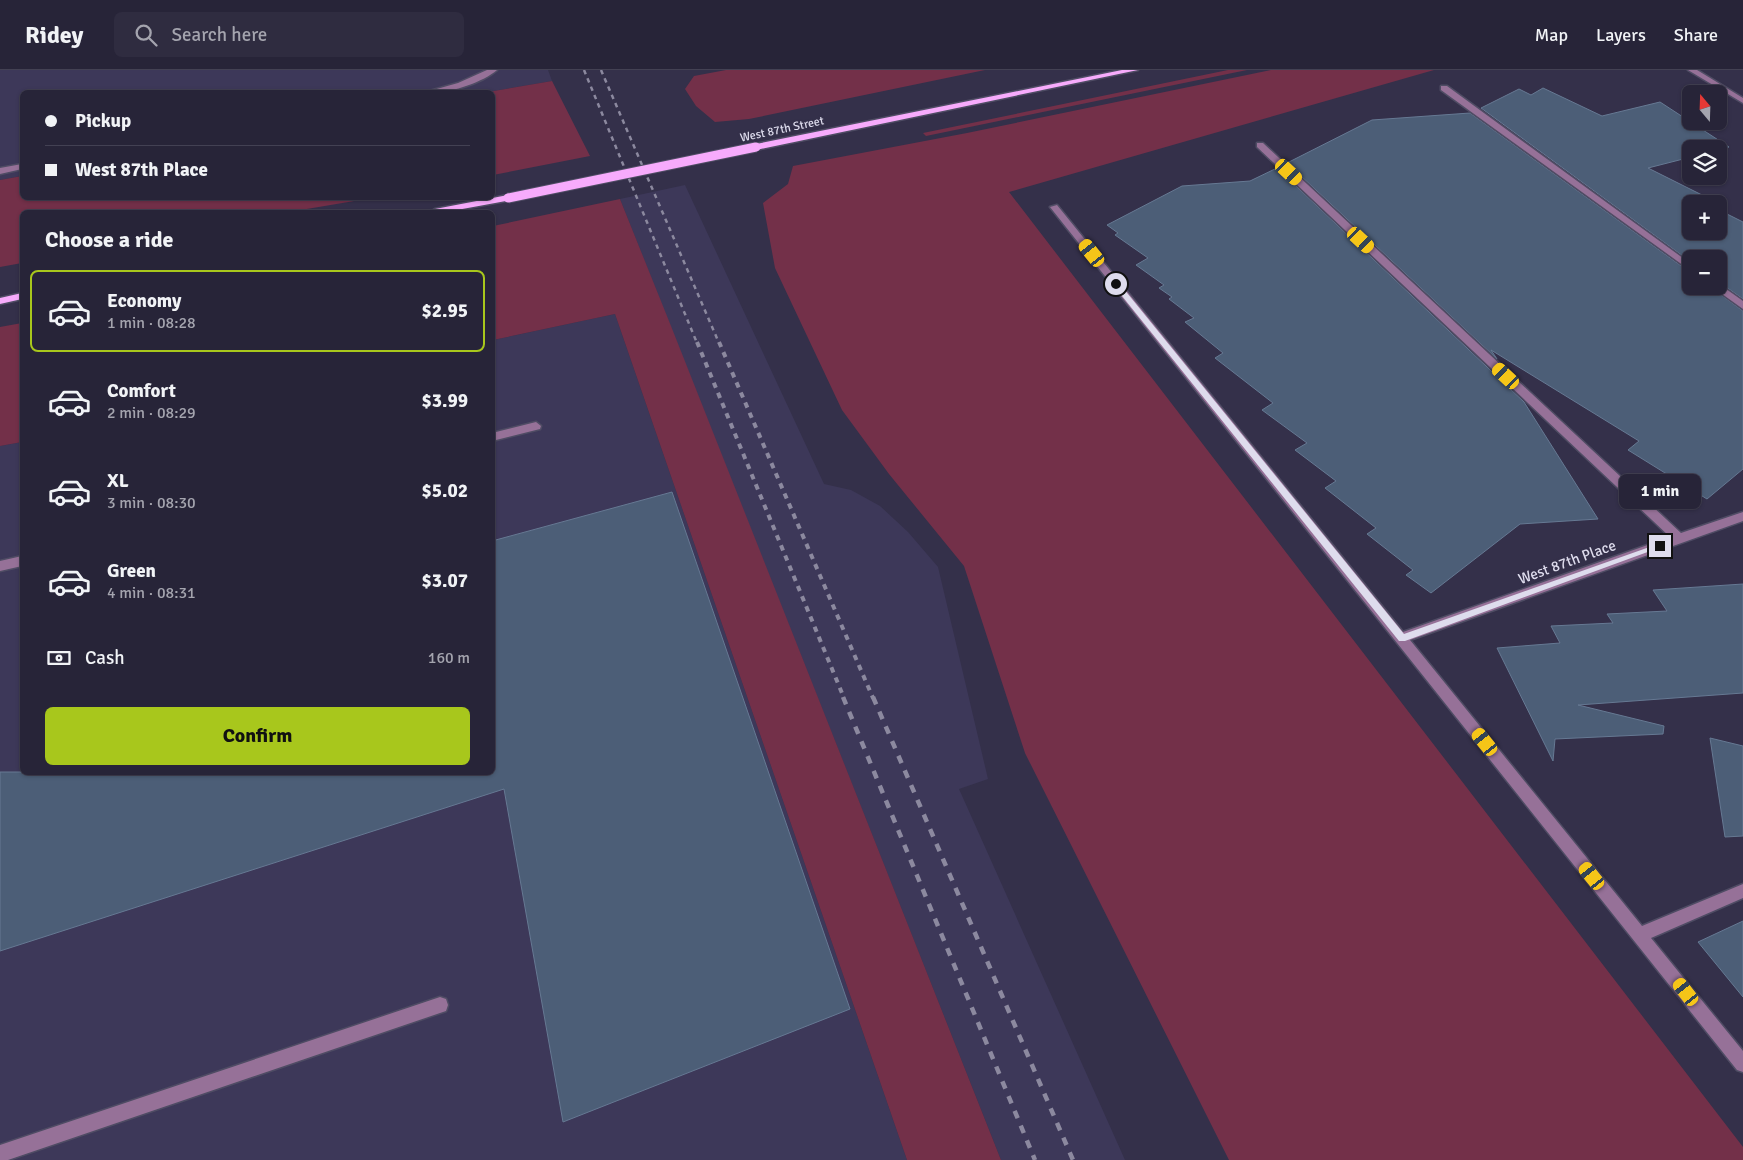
<!DOCTYPE html>
<meta charset="utf-8">
<style>
:root{--surface:#272438;--page:#2f2c40;--text:#f1f3f6;--muted:#a4a4ae;--line:#434153;--accent:#a8c71c}
body{margin:0;font-family:Signika,sans-serif;background:var(--page);color:var(--text);height:100vh;display:flex;flex-direction:column;font-size:19px;white-space:nowrap}
*{box-sizing:border-box;margin:0}
p{font-size:16px;color:var(--muted)}
.icon{flex:none;width:28px;height:28px;fill:none;stroke:currentColor;stroke-width:2;stroke-linecap:round;stroke-linejoin:round}
.map{position:relative;flex:1;overflow:hidden}
.drawer{position:absolute;left:20px;top:140px;width:475px;height:565px;display:flex;flex-direction:column;background:var(--surface);border-radius:8px;box-shadow:0 1px 4px #0004,0 0 0 1px var(--line)}
.drawer>*{flex:none}
.guide{position:absolute;left:20px;top:20px;width:475px;height:110px;border-radius:8px;box-shadow:0 1px 4px #0004,0 0 0 1px var(--line);display:grid;align-content:center;height:110px;padding:0 25px;background:var(--surface)}
.needle{width:32px;rotate:341deg}
.fabs{position:absolute;left:1682px;top:15px;display:grid;gap:10px}
.fabs a{display:grid;place-items:center;width:45px;height:45px;border-radius:8px;background:var(--surface);box-shadow:0 1px 4px #0004,0 0 0 1px var(--line);font-size:25px}
.end{position:absolute;width:22px;height:22px;margin:-11px;border:6px solid #dedced;background:#111;box-shadow:0 0 0 2px #111}
.from{border-radius:50%}
.bubble{position:absolute;height:35px;border-radius:8px;background:var(--surface);box-shadow:0 1px 4px #0004,0 0 0 1px var(--line);font-size:16px;font-weight:700;line-height:35px;text-align:center}
.car{position:absolute;width:15px;height:30px;margin:-15px -8px;border-radius:6px;box-shadow:0 0 4px 1px #0007;background:linear-gradient(#f5c518 24%,#345 0 40%,#f5c518 0 76%,#345 0 86%,#f5c518 0)}
.guide b{display:flex;align-items:center;gap:18px;height:48px;font-size:19px}
.guide b+b{border-top:1px solid var(--line)}
.guide i{width:12px;height:12px;background:var(--text)}
ul{padding:0;list-style:none}
li{display:flex;align-items:center;gap:15px;height:82px;margin:0 10px 8px;padding:0 15px;border:2px solid transparent;border-radius:8px}
li div{flex:1}
li b{display:block;font-size:19px}
li em{font-style:normal;font-weight:700}
li.on{border-color:var(--accent)}
li>.icon{width:45px;height:45px;stroke-width:1.5}
h2{padding:0 25px;font-size:22px;line-height:60px}
.pay{display:flex;align-items:center;gap:12px;height:55px;padding:0 25px;font-size:19px}
.pay p{margin-inline-start:auto}
.action{display:flex;gap:10px;margin-top:auto;padding:10px 25px}
.action a{flex:1;height:58px;border-radius:8px;background:var(--accent);color:#111;font-size:20px;font-weight:700;line-height:58px;text-align:center}
header{display:flex;align-items:center;gap:30px;box-sizing:border-box;height:70px;padding:0 25px;background:var(--surface);border-bottom:1px solid var(--line)}
header strong{font-size:24px}
nav{display:flex;gap:28px;margin-inline-start:auto;font-size:18px}
.search{width:350px;height:45px;background:var(--page);display:flex;align-items:center;gap:12px;box-sizing:border-box;padding:0 18px;border-radius:8px;color:var(--muted);font-size:19px}
.map>svg:first-child{display:block}
.built{fill:#3d3859}
.green{fill:#733049}
.building{fill:#4c5e77;stroke:#667993}
.lines{fill:none;stroke-linecap:round;stroke-linejoin:round}
.minor-casing{stroke:#4f4c64;stroke-width:3}
.major-casing{stroke:#4f4c64;stroke-width:3}
.minor{fill:#967198;fill-rule:evenodd}
.major{fill:#f7abfc;fill-rule:evenodd}
.rail-far2{stroke:#8c899f;stroke-width:2.5;stroke-dasharray:4.5 4.5;stroke-linecap:butt}
.rail-far1{stroke:#8c899f;stroke-width:4;stroke-dasharray:5.5 5.5;stroke-linecap:butt}
.rail{stroke:#8c899f;stroke-width:4.5;stroke-dasharray:8 8;stroke-linecap:butt}
.major-bridge-casing{stroke:#4f4c64;stroke-width:11;stroke-linecap:butt}
.major-bridge{stroke:#f7abfc;stroke-width:9}
.route{fill:#dedced}
.labels{text-anchor:middle;stroke-width:4;stroke-linejoin:round;paint-order:stroke}
.far-street-label{font-size:12px;fill:#dedced;stroke:#34304a}
.street-label{font-size:15px;fill:#dedced;stroke:#34304a}
</style>
<header>
<strong>Ridey</strong>
<div class="search"><svg class="icon" aria-label="search" viewBox="0 0 24 24"><circle cx="10" cy="10" r="6"/><path d="M15 15l6 6"/></svg>Search here</div>
<nav><a>Map</a><a>Layers</a><a>Share</a></nav>
</header>
<div class="map">
<svg width="1743" height="1090" viewBox="0 0 1743 1090">
<rect width="100%" height="100%" fill="#34304a"/>
<path class="built" d="M0,0H548L552,11L488,22H22V106L0,110Z
M685,115L824,414L851,420L880,436L908,462L938,497L988,709L959,719L1125,1090H1001L620,129Z
M615,244L907,1090H0V376L22,372V702H492L493,270Z"/>
<path class="green" d="M726,0H985L749,49L715,52L696,36L685,19L694,6Z
M1228,0H1247L926,66L923,63Z
M1271,0H1434L1009,122L1743,1077V1090H1229L1025,683L964,496L889,404L842,340L775,198L763,133L788,114L793,96L967,63Z
M552,11L590,86L493,105L492,22H488Z
M22,106V128H372L289,142H22V193L0,197V110Z
M620,129L671,256L1001,1090H907L615,244L493,270V156Z
M22,253V372L0,376V257Z"/>
<path class="building" d="M1543,18L1602,46L1660,32L1729,77L1719,80L1691,79V87L1648,98L1706,127L1699,131L1705,134H1691V161H1719V140L1743,152V229L1719,212V189H1691V192L1481,38L1519,19L1531,25Z
M1470,43L1691,203V216H1709L1743,241V399L1707,429L1628,380L1639,371L1491,280L1497,289L1287,93L1372,50Z
M1277,98L1524,332L1598,449L1520,454L1431,523L1406,505L1413,500L1367,464L1376,458L1325,418L1336,411L1295,380L1307,373L1262,340L1273,333L1215,288L1223,283L1185,252L1194,248L1169,229L1172,227L1159,218L1164,215L1136,195L1148,188L1115,165L1118,163L1107,155L1182,116L1250,111Z
M672,422L850,939L563,1052L504,719L0,881V702H492V471Z
M1743,514V623L1578,635L1664,656L1663,664L1555,669L1553,691L1497,578L1560,573L1551,556L1613,553L1607,544L1667,541L1653,520Z
M1710,668L1743,676V766L1725,767Z
M1743,851V927L1698,872Z"/>
<g class="lines">
<defs>
<path id="minor" d="M487,0H497C482,13 446,25 426,22L458,13Z
M1688,0H1697L1743,28V33Z
M1441,16H1447L1691,194V201L1441,20Z
M1257,73H1263L1681,463L1743,442V451L1410,570L1642,856L1743,814V828L1651,868L1743,981V1002L1737,1000L1050,137L1057,135L1403,562L1670,467L1257,77Z
M22,94V99L0,104V98Z
M1719,214L1743,231V239L1711,216H1719Z
M536,352L541,356L540,359L492,371V363Z
M22,486V496L0,501V491Z
M440,927L446,929L448,935L446,941L440,943L8,1090H0V1075Z"/>
<path id="major" d="M1122,0H1138L756,80L752,77L756,74Z
M508,125L511,126V130L446,142H430L435,139Z
M22,223V229L0,234V228Z"/>
</defs>
<use href="#minor" class="minor-casing"/>
<use href="#major" class="major-casing"/>
<use href="#minor" class="minor"/>
<use href="#major" class="major"/>
<path class="rail-far2" d="M584,0L697,273
M601,0L719,273"/>
<path class="rail-far1" d="M697,272L844,628
M719,272L873,628"/>
<path class="rail" d="M843,627L1035,1090
M873,627L1073,1090"/>
<defs>
<path id="major-bridge" d="M508,128L756,77"/>
</defs>
<use href="#major-bridge" class="major-bridge-casing"/>
<use href="#major-bridge" class="major-bridge"/>
</g>
<path class="route" d="M1114,213H1119L1404,564L1658,474L1664,476L1405,571H1399L1114,216Z"/>
<g class="labels">
<g class="far-street-label">
<text transform="translate(782 59) rotate(-12)" y="4">West 87th Street</text>
</g>
<g class="street-label">
<text transform="translate(1567 492) rotate(-20)" y="5">West 87th Place</text>
</g>
</g>
</svg>
<div class="fabs">
<a><svg class="needle" viewBox="-14 -14 28 28"><path d="M0-13l5 13h-10z" fill="#e53935"/><path d="M0 13l5-13h-10z" fill="#a4a4ae"/></svg></a>
<a><svg class="icon" aria-label="layers" viewBox="0 0 24 24"><path d="M12 4l9 5-9 5-9-5zM3 14l9 5 9-5"/></svg></a>
<a>+</a>
<a>−</a>
</div>
<i class="end from" style="left:1116px;top:214px"></i>
<i class="end" style="left:1660px;top:476px"></i>
<div class="bubble" style="left:1619px;top:404px;width:82px">1 min</div>
<i class="car" style="left:1289px;top:102px;rotate:133deg"></i>
<i class="car" style="left:1361px;top:170px;rotate:133deg"></i>
<i class="car" style="left:1092px;top:183px;rotate:321deg"></i>
<i class="car" style="left:1506px;top:306px;rotate:313deg"></i>
<i class="car" style="left:1485px;top:672px;rotate:321deg"></i>
<i class="car" style="left:1592px;top:806px;rotate:321deg"></i>
<i class="car" style="left:1686px;top:922px;rotate:322deg"></i>
<div class="guide">
<b><i class="from"></i>Pickup</b>
<b><i></i>West 87th Place</b>
</div>
<section class="drawer">
<h2>Choose a ride</h2>
<ul>
<li class="on"><svg class="icon" aria-label="car" viewBox="0 0 24 24"><path d="M5 17H2v-5l4-1 3-4h7l3 4 3 1v5h-3M9 17h6M6 11h13"/><circle cx="7" cy="17" r="2"/><circle cx="17" cy="17" r="2"/></svg><div><b>Economy</b><p>1 min · 08:28</p></div><em>$2.95</em></li>
<li><svg class="icon" aria-label="car" viewBox="0 0 24 24"><path d="M5 17H2v-5l4-1 3-4h7l3 4 3 1v5h-3M9 17h6M6 11h13"/><circle cx="7" cy="17" r="2"/><circle cx="17" cy="17" r="2"/></svg><div><b>Comfort</b><p>2 min · 08:29</p></div><em>$3.99</em></li>
<li><svg class="icon" aria-label="car" viewBox="0 0 24 24"><path d="M5 17H2v-5l4-1 3-4h7l3 4 3 1v5h-3M9 17h6M6 11h13"/><circle cx="7" cy="17" r="2"/><circle cx="17" cy="17" r="2"/></svg><div><b>XL</b><p>3 min · 08:30</p></div><em>$5.02</em></li>
<li><svg class="icon" aria-label="car" viewBox="0 0 24 24"><path d="M5 17H2v-5l4-1 3-4h7l3 4 3 1v5h-3M9 17h6M6 11h13"/><circle cx="7" cy="17" r="2"/><circle cx="17" cy="17" r="2"/></svg><div><b>Green</b><p>4 min · 08:31</p></div><em>$3.07</em></li>
</ul>
<div class="pay"><svg class="icon" aria-label="cash" viewBox="0 0 24 24"><path d="M3 7h18v10H3z"/><circle cx="12" cy="12" r="2"/></svg>Cash<p>160 m</p></div>
<div class="action"><a>Confirm</a></div>
</section>
</div>
